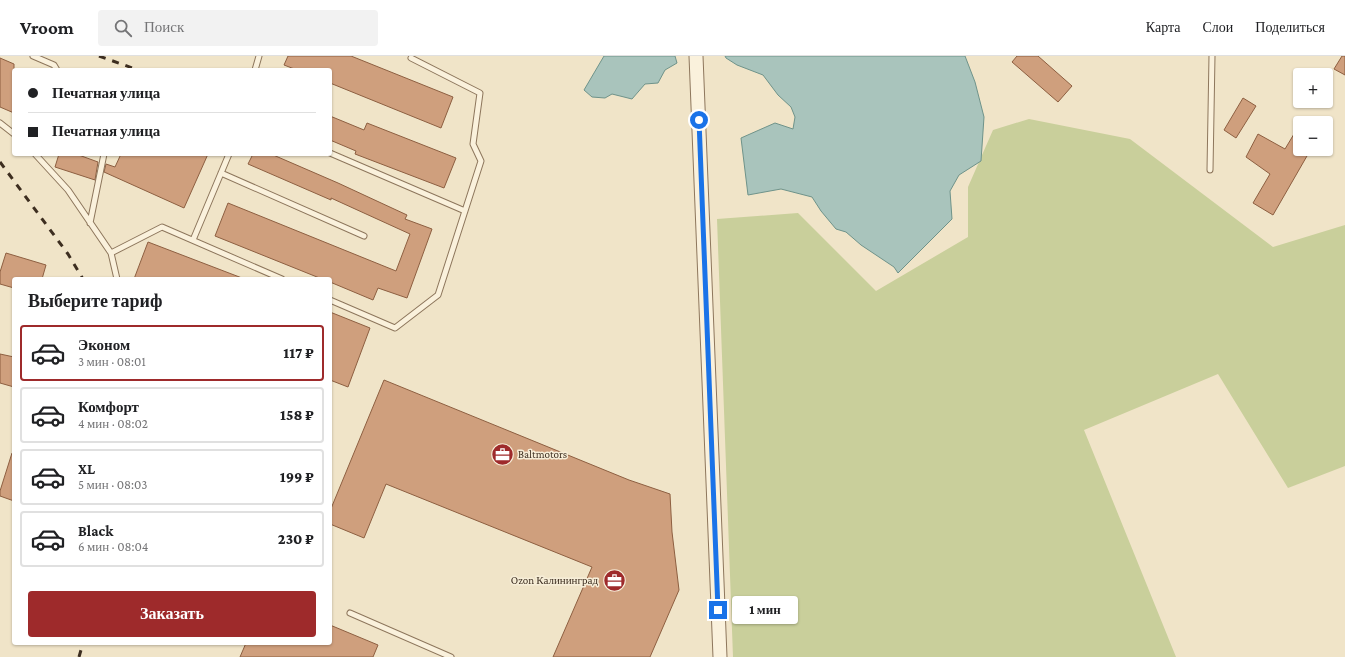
<!DOCTYPE html>
<html lang="ru">
<meta charset="utf-8">
<style>
:root{--surface:#fff;--page:#f2f2f2;--text:#202124;--muted:#757577;--line:#e0e0e0;--accent:#9e2a2b}
body{margin:0;font-family:"Crimson Pro",serif;background:var(--page);color:var(--text);height:100vh;display:flex;flex-direction:column;font-size:15px;white-space:nowrap}
*{box-sizing:border-box;margin:0}
p{font-size:13px;color:var(--muted)}
.icon{flex:none;width:22px;height:22px;fill:none;stroke:currentColor;stroke-width:2;stroke-linecap:round;stroke-linejoin:round}
.map{position:relative;flex:1;overflow:hidden}
.details{position:absolute;left:12px;top:221px;width:320px;height:368px;display:flex;flex-direction:column;background:var(--surface);border-radius:4px;box-shadow:0 1px 3px #0004}
.details>*{flex:none}
.banner{position:absolute;left:12px;top:12px;width:320px;height:88px;border-radius:4px;box-shadow:0 1px 3px #0004;display:grid;align-content:center;height:88px;padding:0 16px;background:var(--surface)}
.buttons{position:absolute;left:1293px;top:12px;display:grid;gap:8px}
.buttons a{display:grid;place-items:center;width:40px;height:40px;border-radius:4px;background:var(--surface);box-shadow:0 1px 3px #0004;font-size:20px}
.end{position:absolute;width:18px;height:18px;margin:-9px;border:5px solid #1a73e8;background:#fff;box-shadow:0 0 0 2px #fff}
.from{border-radius:50%}
.bubble{position:absolute;height:28px;border-radius:4px;background:var(--surface);box-shadow:0 1px 3px #0004;font-size:13px;font-weight:800;line-height:28px;text-align:center}
.banner b{display:flex;align-items:center;gap:14px;height:38px;font-size:15px}
.banner b+b{border-top:1px solid var(--line)}
.banner i{width:10px;height:10px;background:var(--text)}
ul{padding:0;list-style:none}
li{display:flex;align-items:center;gap:12px;height:56px;margin:0 8px 6px;padding:0 8px;border:2px solid var(--line);border-radius:4px}
li div{flex:1}
li b{display:block;font-size:15px}
li em{font-style:normal;font-weight:800}
li.on{border-color:var(--accent)}
li>.icon{width:36px;height:36px;stroke-width:1.5}
h2{padding:0 16px;font-size:18px;line-height:48px}
.primary-button{display:flex;gap:8px;margin-top:auto;padding:8px 16px}
.primary-button a{flex:1;height:46px;border-radius:4px;background:var(--accent);color:#fff;font-size:16px;font-weight:800;line-height:46px;text-align:center}
header{display:flex;align-items:center;gap:24px;box-sizing:border-box;height:56px;padding:0 20px;background:var(--surface);border-bottom:1px solid var(--line)}
header strong{font-size:19px}
nav{display:flex;gap:22px;margin-inline-start:auto;font-size:14px}
.search{width:280px;height:36px;background:var(--page);display:flex;align-items:center;gap:10px;box-sizing:border-box;padding:0 14px;border-radius:4px;color:var(--muted);font-size:15px}
.map>svg:first-child{display:block}
.green{fill:#c9cf9b}
.water{fill:#a9c4bc;stroke:#6f938a}
.building{fill:#cf9f7d;stroke:#8d5f41}
.lines{fill:none;stroke-linecap:round;stroke-linejoin:round}
.service-casing{stroke:#8d765c;stroke-width:7}
.tertiary-casing{stroke:#8d765c;stroke-width:15}
.service{stroke:#faf1dc;stroke-width:5}
.tertiary{stroke:#faf1dc;stroke-width:13}
.rail{stroke:#3d2e20;stroke-width:3;stroke-dasharray:7 7;stroke-linecap:butt}
.route{stroke:#1a73e8;stroke-width:5}
.labels{text-anchor:middle;stroke-width:3;stroke-linejoin:round;paint-order:stroke}
.poi-label{font-size:11px;fill:#3d2e20;stroke:#f7eed8;text-anchor:start}
</style>
<header>
<strong>Vroom</strong>
<div class="search"><svg class="icon" aria-label="search" viewBox="0 0 24 24"><circle cx="10" cy="10" r="6"/><path d="M15 15l6 6"/></svg>Поиск</div>
<nav><a>Карта</a><a>Слои</a><a>Поделиться</a></nav>
</header>
<div class="map">
<svg width="1345" height="601" viewBox="0 0 1345 601">
<rect width="100%" height="100%" fill="#f0e4c8"/>
<path class="green" d="M1029,63L1130,83L1273,191L1345,169V410L1288,432L1218,318L1084,374L1176,601H733L717,163L798,157L876,235L968,181V131L993,74Z"/>
<path class="water" d="M604,0H675L677,7L665,14L658,27L645,28L632,43L612,38L605,42L592,41L584,34Z
M725,0H965L975,26L984,61L981,105L959,119L950,135L952,163L898,217L894,211L861,189L846,176L836,173L821,155L812,141L781,133L748,139L741,82L775,67L793,73L795,61L791,51L778,39L763,19L737,9L726,2Z"/>
<path class="building" d="M288,0H351L453,41L441,72L330,27V14H297L284,9Z
M1017,0H1038L1072,30L1058,46L1012,6Z
M1342,0H1345V19L1334,13Z
M0,2L14,8V57L0,51Z
M1243,42L1256,50L1236,82L1224,74Z
M330,60L364,74L367,67L456,102L444,132L355,98L356,95L330,84Z
M1300,68V93H1311L1273,159L1253,147L1270,118L1246,101L1258,78L1285,93Z
M59,98H76L98,106L95,124L55,111Z
M121,98H208L184,152L104,116L106,108L115,111Z
M253,98H271L338,127L407,159L405,163L432,173L407,242L378,232L373,244L330,226V223H322L215,180L228,147L396,215L410,178L331,142V144L248,108Z
M148,186L242,222V223H134Z
M6,197L46,209L42,223H14V232L0,228V216Z
M330,256L370,272L348,331L330,324Z
M0,298L14,301V331L0,327Z
M384,324L629,424L670,438L672,476L679,534L650,601H553L592,511L386,428L364,482L330,468V455Z
M12,397H14V445L0,440V435Z
M330,569L378,589L373,601H240L246,587H330Z"/>
<g class="lines">
<defs>
<path id="service" d="M33,0L54,9L57,14
M255,14L259,0
M0,67L14,78
M330,97L465,155
M35,98L68,134L111,197L117,223
M1210,114L1212,0
M221,117L364,180
M90,167L104,98
M193,184L229,98
M111,197L162,171L282,223
M330,244L395,272L438,239L481,105L473,88L480,37L411,2
M350,557L451,601"/>
<path id="tertiary" d="M696,0L720,601"/>
</defs>
<use href="#service" class="service-casing"/>
<use href="#tertiary" class="tertiary-casing"/>
<use href="#service" class="service"/>
<use href="#tertiary" class="tertiary"/>
<path class="rail" d="M99,0L138,14
M0,106L68,198L83,223
M79,601L83,587"/>
</g>
<g class="lines">
<path class="route" d="M699,64L718,554"/>
</g>
<defs>
<symbol id="office-disc" viewBox="-11 -11 22 22"><circle r="9.5" fill="#9e2a2b" stroke="#f7eed8"/><path d="M-6-3h4V-5.5h4V-3h4V5H-6ZM-1-4.5V-3h2v-1.5ZM-6 0V1H6V0Z" fill="#fff"/></symbol>
</defs>
<g fill-rule="evenodd">
<use href="#office-disc" x="490" y="386" width="25" height="25"/>
<use href="#office-disc" x="602" y="512" width="25" height="25"/>
</g>
<g class="labels">
<g class="poi-label">
<text x="518" y="402">Baltmotors</text>
<text x="598" y="528" text-anchor="end">Ozon Калининград</text>
</g>
</g>
</svg>
<div class="buttons">
<a>+</a>
<a>−</a>
</div>
<i class="end from" style="left:699px;top:64px"></i>
<i class="end" style="left:718px;top:554px"></i>
<div class="bubble" style="left:732px;top:540px;width:66px">1 мин</div>
<div class="banner">
<b><i class="from"></i>Печатная улица</b>
<b><i></i>Печатная улица</b>
</div>
<section class="details">
<h2>Выберите тариф</h2>
<ul>
<li class="on"><svg class="icon" aria-label="car" viewBox="0 0 24 24"><path d="M5 17H2v-5l4-1 3-4h7l3 4 3 1v5h-3M9 17h6M6 11h13"/><circle cx="7" cy="17" r="2"/><circle cx="17" cy="17" r="2"/></svg><div><b>Эконом</b><p>3 мин · 08:01</p></div><em>117 ₽</em></li>
<li><svg class="icon" aria-label="car" viewBox="0 0 24 24"><path d="M5 17H2v-5l4-1 3-4h7l3 4 3 1v5h-3M9 17h6M6 11h13"/><circle cx="7" cy="17" r="2"/><circle cx="17" cy="17" r="2"/></svg><div><b>Комфорт</b><p>4 мин · 08:02</p></div><em>158 ₽</em></li>
<li><svg class="icon" aria-label="car" viewBox="0 0 24 24"><path d="M5 17H2v-5l4-1 3-4h7l3 4 3 1v5h-3M9 17h6M6 11h13"/><circle cx="7" cy="17" r="2"/><circle cx="17" cy="17" r="2"/></svg><div><b>XL</b><p>5 мин · 08:03</p></div><em>199 ₽</em></li>
<li><svg class="icon" aria-label="car" viewBox="0 0 24 24"><path d="M5 17H2v-5l4-1 3-4h7l3 4 3 1v5h-3M9 17h6M6 11h13"/><circle cx="7" cy="17" r="2"/><circle cx="17" cy="17" r="2"/></svg><div><b>Black</b><p>6 мин · 08:04</p></div><em>230 ₽</em></li>
</ul>
<div class="primary-button"><a>Заказать</a></div>
</section>
</div>
